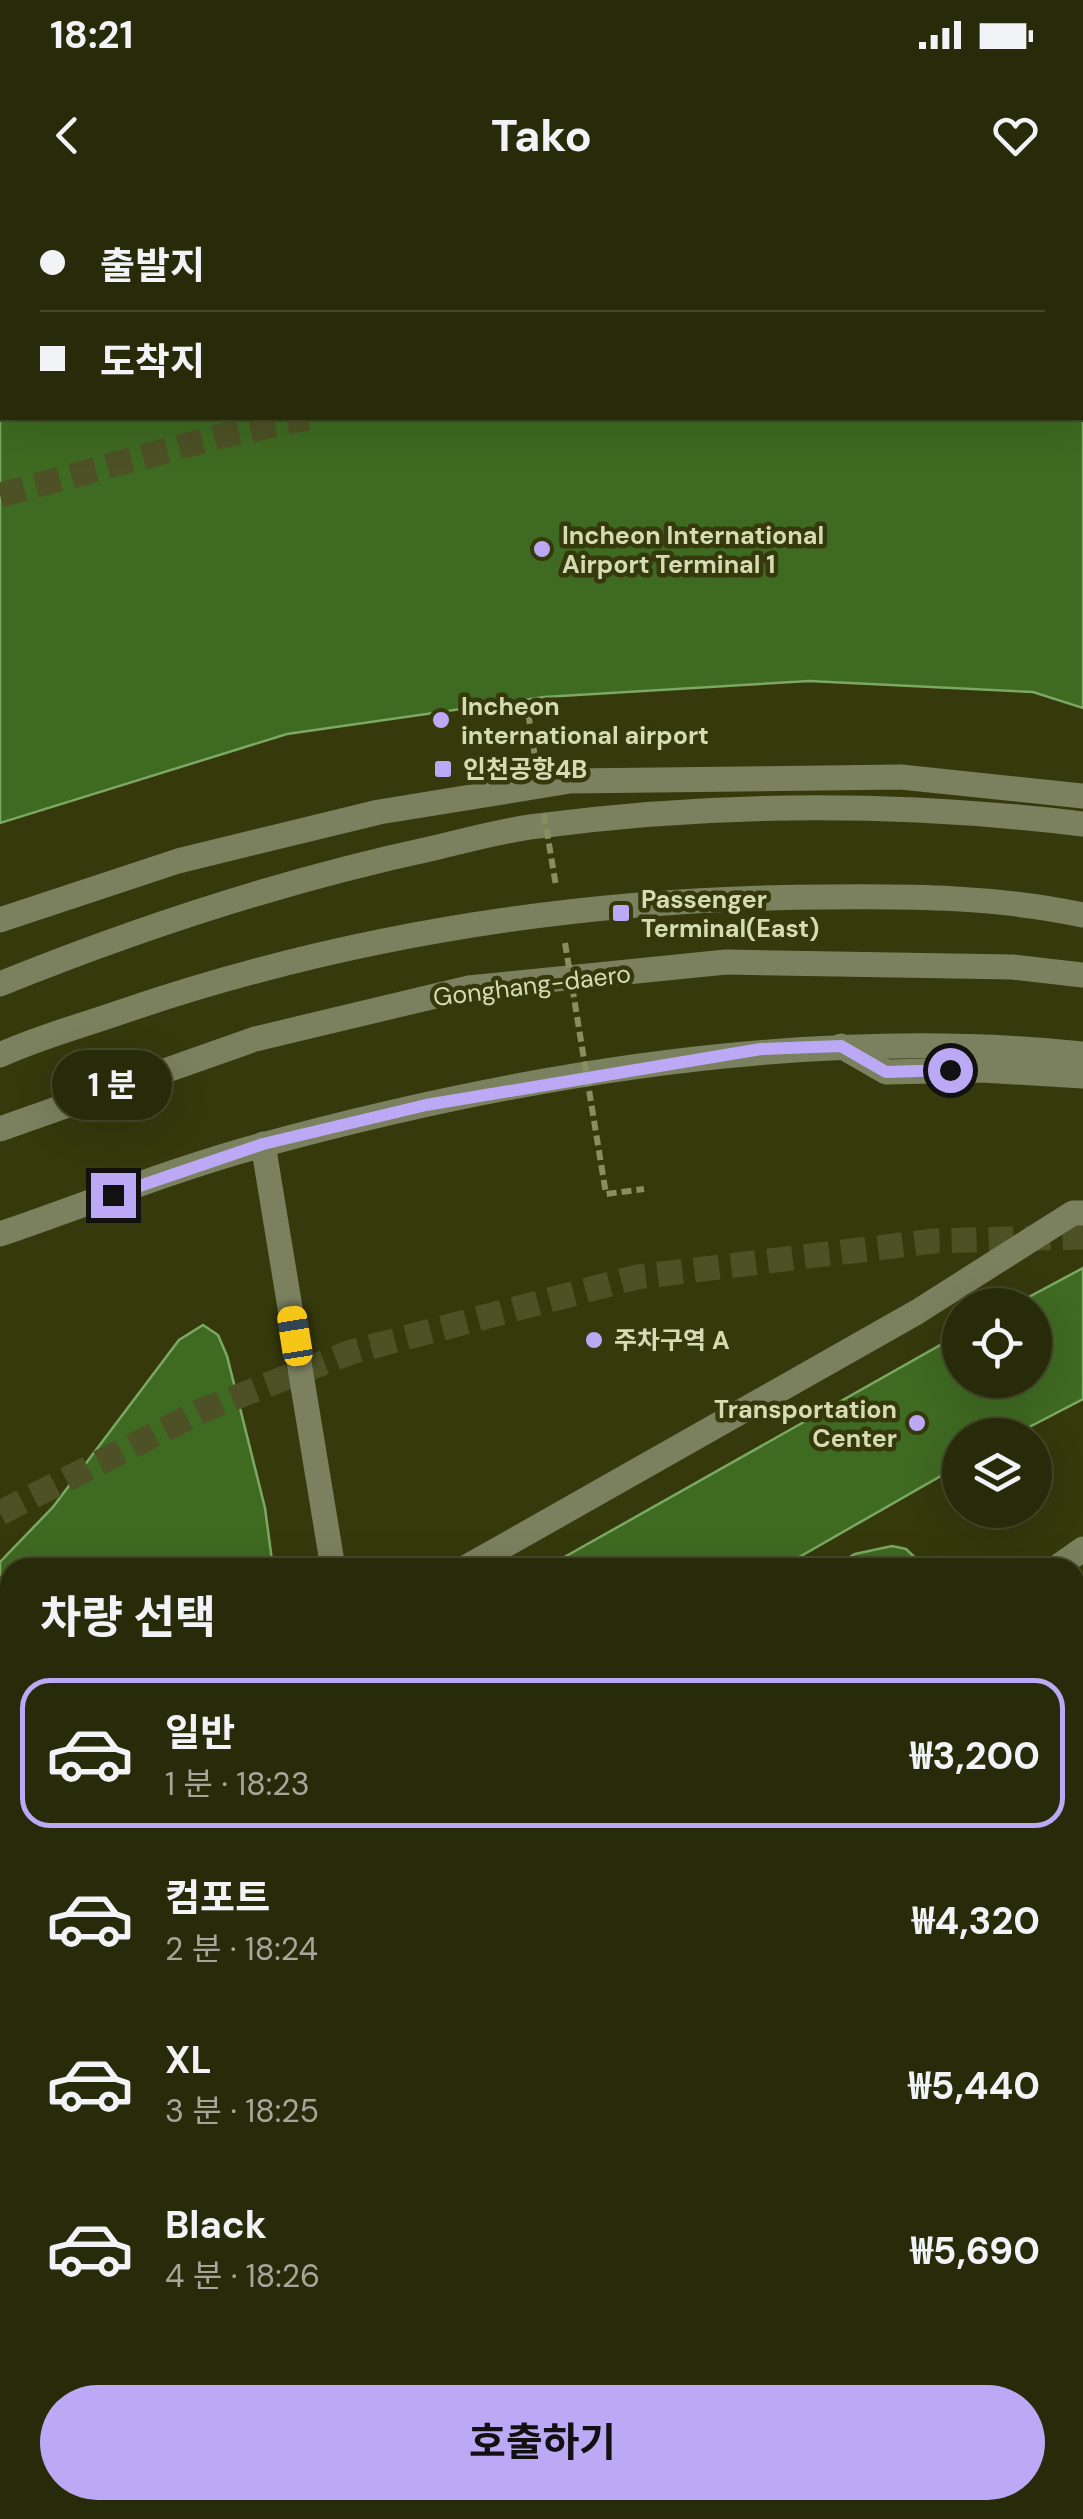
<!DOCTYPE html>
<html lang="ko">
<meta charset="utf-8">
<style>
:root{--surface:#282b09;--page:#303312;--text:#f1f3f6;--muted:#a5a79c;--line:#44472a;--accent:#bca9f5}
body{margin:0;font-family:"DM Sans","Noto Sans KR",sans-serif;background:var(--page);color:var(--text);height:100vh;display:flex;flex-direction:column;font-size:38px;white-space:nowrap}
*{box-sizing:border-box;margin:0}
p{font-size:32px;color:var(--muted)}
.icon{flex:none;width:55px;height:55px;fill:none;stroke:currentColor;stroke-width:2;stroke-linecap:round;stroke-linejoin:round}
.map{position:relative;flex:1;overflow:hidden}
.side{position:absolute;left:0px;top:1358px;width:1085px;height:962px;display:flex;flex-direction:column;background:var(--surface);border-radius:30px 30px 0 0;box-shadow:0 10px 40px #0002,0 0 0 2px var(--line)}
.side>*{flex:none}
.guide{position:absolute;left:0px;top:0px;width:1085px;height:220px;box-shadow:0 10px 40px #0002,0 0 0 2px var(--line);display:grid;align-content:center;height:220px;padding:0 40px;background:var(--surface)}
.fabs{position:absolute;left:942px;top:1088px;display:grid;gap:20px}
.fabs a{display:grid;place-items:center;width:110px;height:110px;border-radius:50%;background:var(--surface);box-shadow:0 10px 40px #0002,0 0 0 2px var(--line);font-size:50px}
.end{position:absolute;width:45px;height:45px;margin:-22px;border:12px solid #bca9f5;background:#111;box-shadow:0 0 0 5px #111}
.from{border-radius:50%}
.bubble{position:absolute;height:70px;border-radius:35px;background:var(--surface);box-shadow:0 10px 40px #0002,0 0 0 2px var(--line);font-size:32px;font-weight:700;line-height:70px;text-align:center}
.car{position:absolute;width:30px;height:60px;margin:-30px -15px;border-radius:12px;box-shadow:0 0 8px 2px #0007;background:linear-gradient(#f5c518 24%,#345 0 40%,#f5c518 0 76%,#345 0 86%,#f5c518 0)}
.guide b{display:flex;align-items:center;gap:35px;height:95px;font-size:38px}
.guide b+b{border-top:2px solid var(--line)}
.guide i{width:25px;height:25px;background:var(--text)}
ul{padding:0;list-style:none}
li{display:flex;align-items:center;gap:30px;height:150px;margin:0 20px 15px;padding:0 20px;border:5px solid transparent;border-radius:30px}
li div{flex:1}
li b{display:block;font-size:38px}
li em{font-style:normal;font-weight:700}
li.on{border-color:var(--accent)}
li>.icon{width:90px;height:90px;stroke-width:1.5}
h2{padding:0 40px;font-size:45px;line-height:120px}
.button{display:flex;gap:20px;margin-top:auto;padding:20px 40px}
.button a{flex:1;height:115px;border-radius:60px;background:var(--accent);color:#111;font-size:40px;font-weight:700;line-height:115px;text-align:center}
.status{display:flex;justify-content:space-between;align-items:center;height:70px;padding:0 50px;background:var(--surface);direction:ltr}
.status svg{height:28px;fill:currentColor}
header{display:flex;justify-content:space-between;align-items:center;height:130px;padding:0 40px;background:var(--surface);font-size:45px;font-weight:700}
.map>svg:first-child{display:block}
.building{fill:#3f6a22;stroke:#7ba862;stroke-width:2.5;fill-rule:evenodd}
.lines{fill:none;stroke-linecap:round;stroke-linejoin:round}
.minor-tunnel{stroke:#4d5125;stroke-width:25;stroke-dasharray:25 12;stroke-linecap:butt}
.minor{stroke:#7b805f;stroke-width:25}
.rail-casing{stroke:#a4aa80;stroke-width:11}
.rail{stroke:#35390c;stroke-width:8;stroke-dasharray:22;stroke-linecap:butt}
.path-bridge{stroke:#888d62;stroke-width:6;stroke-dasharray:10 5;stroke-linecap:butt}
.minor-bridge{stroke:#7b805f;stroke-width:25}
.route{stroke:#bca9f5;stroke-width:12}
.poi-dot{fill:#bca9f5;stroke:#35390c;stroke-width:4}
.labels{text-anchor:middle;stroke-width:9;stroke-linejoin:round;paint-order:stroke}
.poi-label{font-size:25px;font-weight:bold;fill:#d5dcb3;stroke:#35390c;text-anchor:start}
.street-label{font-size:25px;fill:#d5dcb3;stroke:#35390c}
</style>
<div class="status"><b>18:21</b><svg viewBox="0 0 49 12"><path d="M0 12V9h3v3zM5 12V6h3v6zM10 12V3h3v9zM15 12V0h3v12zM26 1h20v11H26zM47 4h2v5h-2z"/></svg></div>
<header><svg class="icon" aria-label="back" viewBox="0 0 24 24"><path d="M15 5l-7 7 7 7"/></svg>Tako<svg class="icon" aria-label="heart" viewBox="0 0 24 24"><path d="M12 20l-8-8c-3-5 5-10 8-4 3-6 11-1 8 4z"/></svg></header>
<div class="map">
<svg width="1083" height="2319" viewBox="0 0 1083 2319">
<rect width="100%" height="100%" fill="#35390c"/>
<path class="building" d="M0,0H1083V508L1033,492L809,481L544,497L287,534L0,623ZM2,2H1082V218H2Z
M1083,1068V1199L1014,1235H960V1265L780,1368H545L960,1134V1180H1035V1105H1014Z
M203,1125L218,1135L227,1156L265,1308L273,1368H10V2105L0,2097V1362L53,1307L179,1140Z
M892,1346L906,1349L926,1368H830L855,1354Z"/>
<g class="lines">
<path class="minor-tunnel" d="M1082,173H1083
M0,295L221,236L308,218
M0,1313L201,1211L351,1152L637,1077L934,1041L1083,1037"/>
<path class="minor" d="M0,784C141,727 285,680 434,648C468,640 503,630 538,626C720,602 901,602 1083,624
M841,846L886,872L982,870L1083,876
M0,929L255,839L469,788L726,762L1012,767L1083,775
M263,944L333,1368
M0,1034C88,1004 176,968 266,944C527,873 813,826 1083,854
M465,1368L917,1112L1073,1013H1083
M1056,1368L1083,1349
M1075,1808L1083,1802
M1075,1891L1083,1887
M1075,2034L1083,2027
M0,2086L10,2096
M1075,2202L1083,2197
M0,2237L10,2227
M117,2310L122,2319
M342,2319L355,2310
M404,2319L418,2310
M684,2319L697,2310
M908,2319L921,2310"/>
<defs>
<path id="rail" d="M417,2310L424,2319
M497,2310L503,2319"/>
</defs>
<use href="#rail" class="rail-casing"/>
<use href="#rail" class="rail"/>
<path class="path-bridge" d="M526,499L535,557
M544,614L556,686
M565,743L606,994L644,989"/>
<path class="minor-bridge" d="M0,720L178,661L379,612L570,581L901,577L1083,596
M0,855C39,837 81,826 121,812C349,734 587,698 827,697C913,696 999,697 1083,715"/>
</g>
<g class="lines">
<path class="route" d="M113,995L263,944L426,905L761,849L841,846L886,872L950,870"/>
</g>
<g class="poi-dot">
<circle cx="542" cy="349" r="10"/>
<circle cx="441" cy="520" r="10"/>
<rect x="433" y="559" width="20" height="20" rx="5"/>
<rect x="611" y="703" width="20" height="20" rx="5"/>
<circle cx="594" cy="1140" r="10"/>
<circle cx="917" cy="1223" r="10"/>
</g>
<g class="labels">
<g class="poi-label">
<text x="562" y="344">Incheon International<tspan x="562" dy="29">Airport Terminal 1</tspan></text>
<text x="461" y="515">Incheon<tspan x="461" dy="29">international airport</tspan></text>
<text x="463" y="578">인천공항4B</text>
<text x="641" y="708">Passenger<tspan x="641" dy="29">Terminal(East)</tspan></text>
<text x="614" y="1149">주차구역 A</text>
<text x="897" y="1218" text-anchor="end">Transportation<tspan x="897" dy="29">Center</tspan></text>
</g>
<g class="street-label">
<text transform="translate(532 785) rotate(-7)" y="9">Gonghang-daero</text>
</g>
</g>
</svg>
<div class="fabs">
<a><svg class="icon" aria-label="locate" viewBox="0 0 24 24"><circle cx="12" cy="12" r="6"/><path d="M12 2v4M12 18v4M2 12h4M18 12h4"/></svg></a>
<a><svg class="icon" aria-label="layers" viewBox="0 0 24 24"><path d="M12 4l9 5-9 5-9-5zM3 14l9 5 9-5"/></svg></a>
</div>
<i class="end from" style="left:950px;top:870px"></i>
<i class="end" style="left:113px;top:995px"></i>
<div class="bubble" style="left:52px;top:850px;width:120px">1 분</div>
<i class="car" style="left:295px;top:1136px;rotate:351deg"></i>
<div class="guide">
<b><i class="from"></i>출발지</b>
<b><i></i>도착지</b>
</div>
<section class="side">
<h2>차량 선택</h2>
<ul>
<li class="on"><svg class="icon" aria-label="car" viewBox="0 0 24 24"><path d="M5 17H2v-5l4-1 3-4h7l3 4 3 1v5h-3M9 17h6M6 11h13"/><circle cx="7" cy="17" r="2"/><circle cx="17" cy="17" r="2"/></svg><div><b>일반</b><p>1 분 · 18:23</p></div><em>₩3,200</em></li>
<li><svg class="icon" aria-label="car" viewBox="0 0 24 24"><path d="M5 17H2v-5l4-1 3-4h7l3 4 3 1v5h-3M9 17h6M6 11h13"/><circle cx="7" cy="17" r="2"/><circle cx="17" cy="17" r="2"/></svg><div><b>컴포트</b><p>2 분 · 18:24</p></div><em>₩4,320</em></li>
<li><svg class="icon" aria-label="car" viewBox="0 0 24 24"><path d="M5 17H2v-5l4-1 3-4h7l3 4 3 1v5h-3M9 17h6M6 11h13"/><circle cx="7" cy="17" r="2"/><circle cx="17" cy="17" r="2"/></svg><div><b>XL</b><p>3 분 · 18:25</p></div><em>₩5,440</em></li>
<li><svg class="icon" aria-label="car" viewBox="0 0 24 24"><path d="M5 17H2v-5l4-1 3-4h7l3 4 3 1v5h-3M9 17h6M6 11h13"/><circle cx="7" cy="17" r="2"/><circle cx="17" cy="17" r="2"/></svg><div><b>Black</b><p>4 분 · 18:26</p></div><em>₩5,690</em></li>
</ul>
<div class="button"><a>호출하기</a></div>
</section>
</div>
